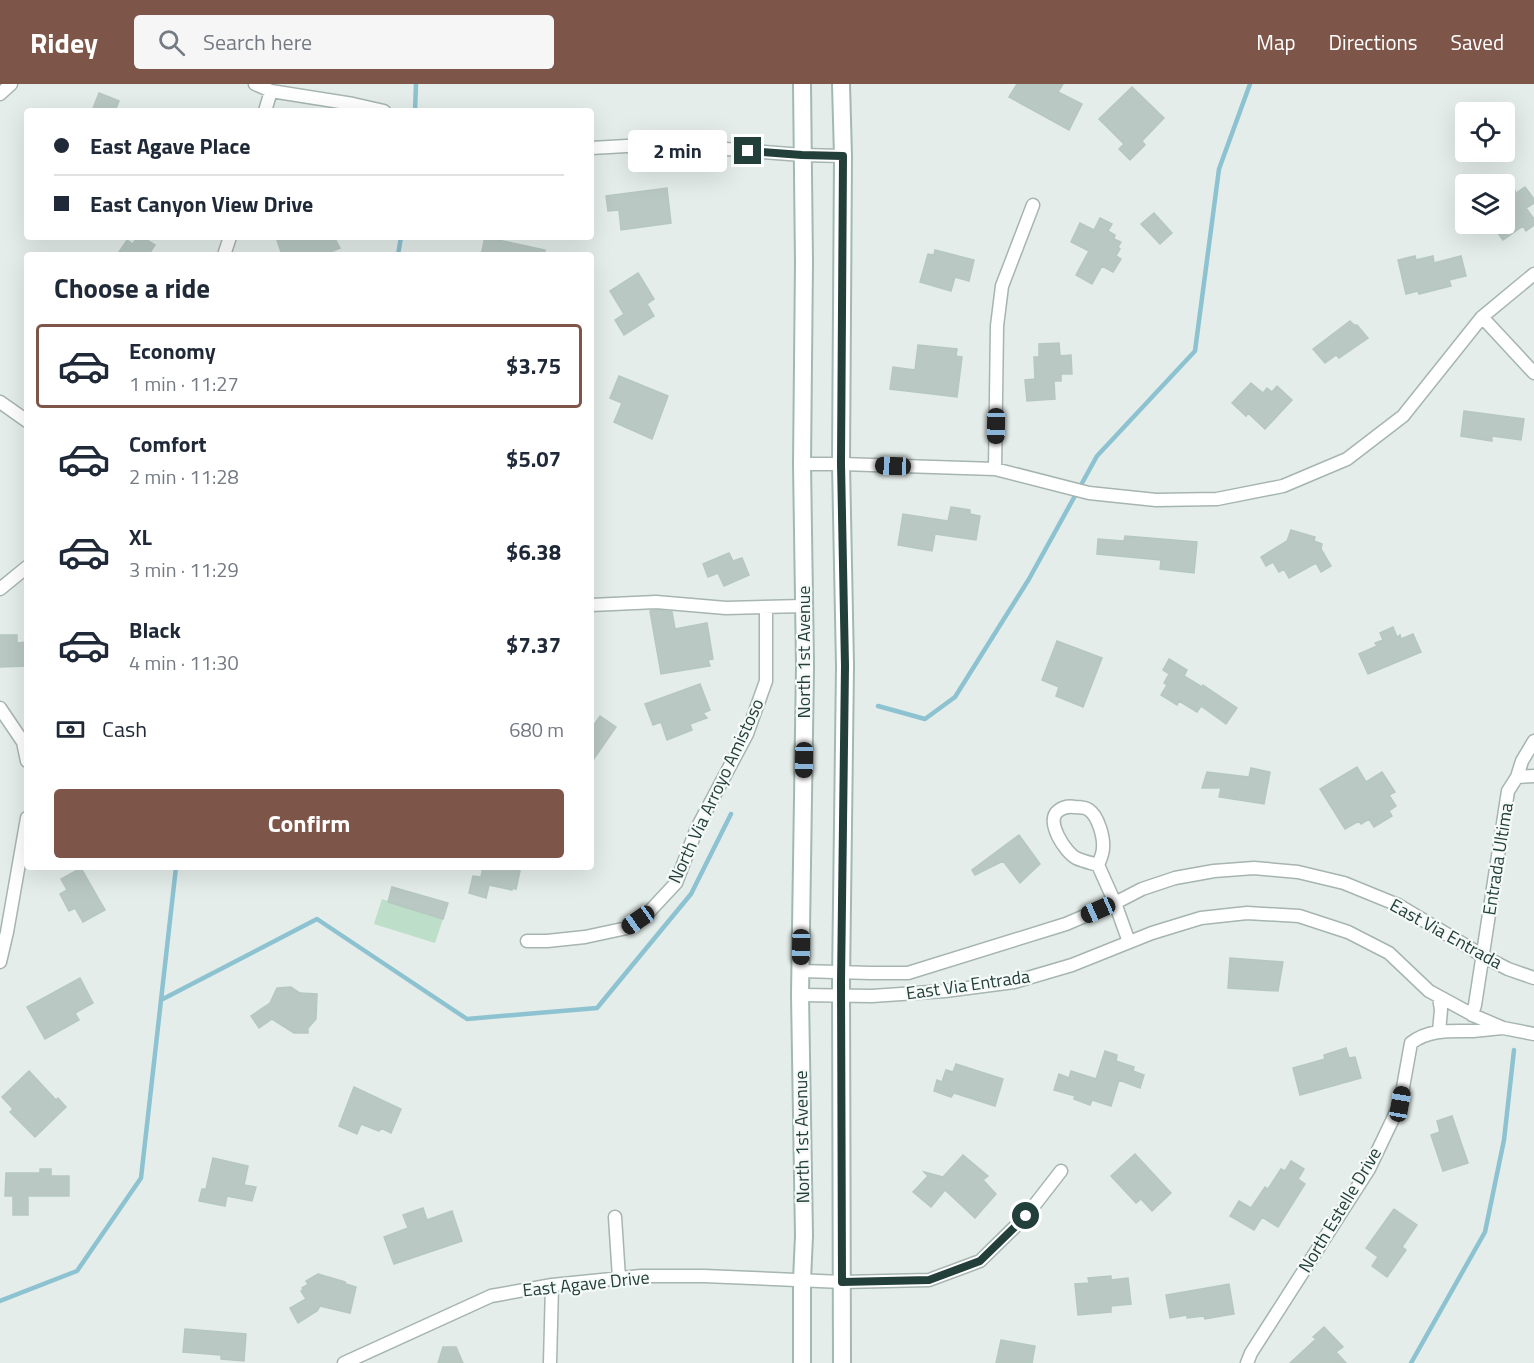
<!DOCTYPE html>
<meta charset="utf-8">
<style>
:root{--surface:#fff;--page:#f6f6f7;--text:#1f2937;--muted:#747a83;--line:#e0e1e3;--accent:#7d5649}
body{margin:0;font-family:"Titillium Web",sans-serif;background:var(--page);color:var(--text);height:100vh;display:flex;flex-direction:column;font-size:22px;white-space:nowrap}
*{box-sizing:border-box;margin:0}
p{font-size:20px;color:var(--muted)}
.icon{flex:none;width:33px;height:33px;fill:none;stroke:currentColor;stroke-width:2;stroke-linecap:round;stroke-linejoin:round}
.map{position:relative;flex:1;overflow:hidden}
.panel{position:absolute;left:24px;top:168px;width:570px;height:618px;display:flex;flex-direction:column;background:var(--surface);border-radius:6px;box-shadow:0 6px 24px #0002}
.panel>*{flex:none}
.guide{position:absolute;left:24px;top:24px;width:570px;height:132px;border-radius:6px;box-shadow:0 6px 24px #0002;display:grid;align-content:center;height:132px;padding:0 30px;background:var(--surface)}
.controls{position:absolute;left:1455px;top:18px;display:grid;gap:12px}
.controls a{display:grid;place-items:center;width:60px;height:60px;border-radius:6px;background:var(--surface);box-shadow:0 6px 24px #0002;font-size:30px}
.end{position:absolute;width:27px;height:27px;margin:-14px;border:8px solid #233f39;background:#fff;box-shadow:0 0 0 3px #fff}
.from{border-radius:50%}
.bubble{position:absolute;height:42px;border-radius:6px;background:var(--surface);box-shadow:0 6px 24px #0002;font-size:20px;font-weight:700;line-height:42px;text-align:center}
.car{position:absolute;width:18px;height:36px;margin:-18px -9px;border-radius:8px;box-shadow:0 0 4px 2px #0007;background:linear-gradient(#222 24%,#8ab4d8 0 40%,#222 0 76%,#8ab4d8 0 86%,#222 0)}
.guide b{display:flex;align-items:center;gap:21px;height:57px;font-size:22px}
.guide b+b{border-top:2px solid var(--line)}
.guide i{width:15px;height:15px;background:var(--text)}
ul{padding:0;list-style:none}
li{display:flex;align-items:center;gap:18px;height:84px;margin:0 12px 9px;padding:0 18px;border:3px solid transparent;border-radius:6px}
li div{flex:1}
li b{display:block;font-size:22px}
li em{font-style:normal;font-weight:700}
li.active{border-color:var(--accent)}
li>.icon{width:54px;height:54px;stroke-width:1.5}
h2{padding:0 30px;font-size:27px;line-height:72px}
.pay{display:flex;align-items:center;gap:15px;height:66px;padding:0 30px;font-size:22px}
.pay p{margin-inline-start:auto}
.cta{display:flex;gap:12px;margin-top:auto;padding:12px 30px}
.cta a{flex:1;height:69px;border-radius:6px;background:var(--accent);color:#fff;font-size:24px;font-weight:700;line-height:69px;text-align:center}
header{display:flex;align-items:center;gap:36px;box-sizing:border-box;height:84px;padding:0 30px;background:var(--accent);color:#fff}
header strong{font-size:28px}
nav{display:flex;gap:33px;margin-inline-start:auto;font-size:21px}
.search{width:420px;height:54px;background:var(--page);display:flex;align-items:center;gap:15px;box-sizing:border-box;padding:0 21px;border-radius:6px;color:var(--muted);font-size:22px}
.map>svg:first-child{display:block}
.green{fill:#bddec8}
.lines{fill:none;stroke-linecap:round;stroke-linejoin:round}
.stream{stroke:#8dc2d1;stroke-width:4.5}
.building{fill:#b9c8c3;stroke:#b6c7c1;stroke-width:1.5}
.street-casing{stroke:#a6b5b1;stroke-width:15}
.secondary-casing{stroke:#a2b9b3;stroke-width:20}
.street{stroke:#fff;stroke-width:12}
.secondary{stroke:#fff;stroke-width:16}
.route{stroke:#233f39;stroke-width:8}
.labels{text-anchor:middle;stroke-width:4.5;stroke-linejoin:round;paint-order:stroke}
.street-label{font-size:18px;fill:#233f39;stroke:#f5faf8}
</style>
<header>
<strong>Ridey</strong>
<div class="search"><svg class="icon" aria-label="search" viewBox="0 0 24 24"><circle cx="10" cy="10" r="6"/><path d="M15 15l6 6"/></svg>Search here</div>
<nav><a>Map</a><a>Directions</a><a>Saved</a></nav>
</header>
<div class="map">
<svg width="1534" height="1279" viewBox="0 0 1534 1279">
<rect width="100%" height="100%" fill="#e4edea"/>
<path class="green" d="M382,815L443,835L435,859L374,840Z"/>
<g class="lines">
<path class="stream" d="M415,27L416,0
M398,171L401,153
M878,622L925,635L955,613L1029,495L1097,372L1195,267L1219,85L1250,0
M161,916L317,835L467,935L597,924L691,810L731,730
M0,1217L77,1187L141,1094L176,783
M1411,1279L1485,1148L1504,1056L1514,966"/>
</g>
<path class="building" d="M1017,0H1063L1058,8L1082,20L1069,46L1009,13Z
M1132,3L1164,34L1142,57L1145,61L1130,76L1119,65L1124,60L1099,35Z
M99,9L119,17L115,27H92Z
M1513,102L1516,109L1525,103L1534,115V119L1526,124L1534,135V141L1526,147L1523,142L1503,156L1491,140H1504V109Z
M667,104L671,139L621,146L619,126L608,127L606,112Z
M1154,129L1172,149L1160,160L1141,140Z
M1100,134L1112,140L1108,147L1115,151L1114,155L1121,158L1118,163L1120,165L1116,172L1121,175L1113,188L1102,182L1092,200L1076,191L1089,167L1071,158L1080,139L1094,146Z
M137,153H142L155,161L149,170L151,171H117L127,156L133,160Z
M276,153H334L340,164L323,171H282Z
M485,153L545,166V171H481Z
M935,166L974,176L969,197L955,193L951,207L920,198L928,170L934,171Z
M1415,172L1416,176L1433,172L1434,179L1461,172L1466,192L1449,196L1451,202L1419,210L1418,207L1406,210L1398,176Z
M638,189L654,215L647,220L654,232L624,251L615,236L624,230L610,207Z
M1350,237L1354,241H1357L1368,254L1339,274L1336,271L1325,279L1313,265Z
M1059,259L1060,272L1071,271L1072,290H1061V297H1054L1055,315L1027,317L1025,296L1035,295L1034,273H1039V260Z
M918,261L957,265L956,272L962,273L957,313L890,305L893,283L915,286Z
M619,292L668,312L652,355L614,338L622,319L610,314Z
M1251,299L1263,309L1267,304L1272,308L1277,302L1292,316L1265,345L1248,329L1246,332L1232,319Z
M1464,327L1524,335L1521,356L1492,352V357L1461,352Z
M951,423L970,426V430L980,432L976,456L935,450L932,467L898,461L903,430L948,437Z
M1291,446L1315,453L1314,457L1322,460L1321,465L1331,482L1321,488L1316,479L1289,494L1284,485L1279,488L1273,478L1266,482L1261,473L1287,457Z
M1125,452L1197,458L1194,489L1160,485L1161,476L1097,470L1098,455L1124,457Z
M729,469L733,477L742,474L749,491L724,502L718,489L708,493L703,480Z
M656,526L672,528L675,545L707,539L713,575L708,576L710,582L661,590L650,527Z
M1393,543L1397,553L1400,551L1401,555L1413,550L1421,568L1368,590L1359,570L1377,562L1375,559L1383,556L1380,549Z
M0,551H17V559L27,558V582L0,583Z
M1057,557L1102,574L1083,623L1056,612L1059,603L1042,596Z
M1169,575L1187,586L1184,592L1202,603L1203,601L1237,624L1226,640L1201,622L1197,628L1179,617L1177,621L1161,611L1167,601L1164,599L1169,590L1163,586Z
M700,600L710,626L703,629L707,634L690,640L692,646L667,656L661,638L653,641L645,620Z
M600,632L616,643L591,679V645Z
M1357,683L1366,698L1382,688L1395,708L1389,711L1396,722L1389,727L1392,732L1374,743L1369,735L1361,740L1359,737L1345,745L1320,705Z
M1251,684L1270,688L1264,720L1219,713L1221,704H1202L1207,688L1249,693Z
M1019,751L1040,780L1020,799L1003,777L975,791L972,786Z
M483,783H513L512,785L520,787L516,805L512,804V806L489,801L486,814L469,809L473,792L481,793Z
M81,784L105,826L83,838L75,824L69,827L60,810L67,806L61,795Z
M392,803L448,819L443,835L388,818Z
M1230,874L1283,878L1278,907L1228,904Z
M80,894L93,919L75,929L79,936L45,955L27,923Z
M291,903L300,909L317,910L316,935L308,944V949H294L272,935L259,944L251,932L270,919L277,904Z
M1346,964L1349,974L1355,973L1361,994L1300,1011L1293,984L1325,975L1324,971Z
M1105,967L1117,971L1116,977L1134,983L1133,987L1144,991L1140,1004L1119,996L1111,1022L1092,1016L1090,1021L1074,1015L1075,1012L1054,1006L1059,990L1069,994L1071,987L1096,995Z
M956,980L1003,995L995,1022L954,1009L951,1013L934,1007L937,996L942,998L946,986L953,988Z
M29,987L56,1016L58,1014L66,1023L35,1053L10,1028L13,1025L2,1013Z
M354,1003L401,1025L391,1049L381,1044L379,1047L361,1040L357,1050L339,1042Z
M1452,1032L1468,1079L1443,1087L1431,1051L1440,1048L1437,1037Z
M1135,1070L1171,1109L1152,1127L1141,1115L1136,1119L1111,1092Z
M963,1071L988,1092L983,1096L996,1110L975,1134L945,1106L931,1123L913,1108L928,1092L924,1088L943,1093Z
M213,1074L248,1082L244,1101L256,1103L252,1117L227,1112L225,1122L199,1117L202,1105H206Z
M1291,1077L1304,1085L1298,1095L1305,1100L1278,1143L1262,1133L1254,1146L1230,1132L1239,1117L1251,1124L1265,1103L1268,1105L1281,1085L1285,1087Z
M40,1085H51V1092H69V1112H28V1131H13V1112H5L6,1089H40Z
M423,1124L427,1136L452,1127L462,1157L394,1180L384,1153L408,1144L403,1131Z
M1394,1125L1417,1141L1402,1163L1406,1166L1387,1193L1372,1182L1378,1173L1366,1164Z
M318,1190L345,1198L346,1200L356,1203L350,1229L320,1222L317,1227L298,1239L290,1224L306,1215L301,1207L303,1206L302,1204L308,1200L306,1197Z
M1111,1192V1196L1128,1194L1131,1220L1111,1222V1228L1078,1231L1075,1200L1089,1199L1088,1194Z
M1229,1200L1234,1230L1205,1235L1204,1232L1187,1234V1231L1170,1234L1166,1211Z
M1324,1243L1343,1263L1336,1268L1346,1279H1290L1316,1255L1313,1253Z
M185,1245L246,1250L244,1277L221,1275V1271L183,1268Z
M1001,1256L1035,1262L1032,1279H996Z
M443,1263H456L463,1279H438Z"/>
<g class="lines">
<defs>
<path id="street" d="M255,0L271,7L353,20L384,27
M0,10L11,0
M265,27L271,7
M591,64L662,60L802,71L843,72
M224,171L230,153
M1482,233L1534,289
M0,318L27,337
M802,380H841L995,385L1089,409L1156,416L1217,415L1283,402L1347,375L1403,332L1482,233L1534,190
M995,385L997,242L1002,202L1033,121
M0,505L27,483
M591,521L656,518L726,524L804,522
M0,624L23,658L27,677
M1517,693L1534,692
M1098,781C1091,779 1082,777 1076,774C1065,768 1045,737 1058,727C1063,723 1069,722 1075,723C1079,723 1085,723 1089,726C1098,732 1104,753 1103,764C1103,770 1100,776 1098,781L1115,819L1129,858
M527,857H547L585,853L627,844L648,829L676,799L697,744L747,650L766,597V523
M0,878L7,848L27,734
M801,887L871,889H908L1066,840L1115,819L1142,805L1175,794L1214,787L1254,784L1298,788L1344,799L1398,821L1483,872L1508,885L1534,894
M800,911L872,912L945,907L1014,898L1072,881L1152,849L1201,834L1247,829L1299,832L1348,848L1389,869L1429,907L1475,932L1503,944L1534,950
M1472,931L1475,921L1508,707L1517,693L1522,677L1534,657
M1439,947L1441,926L1439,913
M615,1133L619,1194
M344,1279L491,1212L552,1201L641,1192H704L842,1198L929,1196L980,1177L1026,1132L1061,1087
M550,1279L552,1201
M1247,1279L1251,1269L1369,1085L1400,1020L1411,959C1429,945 1451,947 1473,947C1482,946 1492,945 1502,944"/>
<path id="secondary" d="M802,0L804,178L802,380L805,582L800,911L804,1152L802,1196V1279
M841,0L843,72L841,380L845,582L841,898L842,1279"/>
</defs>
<use href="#street" class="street-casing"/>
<use href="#secondary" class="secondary-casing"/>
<use href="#street" class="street"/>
<use href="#secondary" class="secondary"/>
</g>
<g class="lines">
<path class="route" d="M748,67L802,71L843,72L841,380L845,582L841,898L842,1198L929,1196L980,1177L1026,1132"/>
</g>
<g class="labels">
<g class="street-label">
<text transform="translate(804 568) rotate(-90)" y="6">North 1st Avenue</text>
<text transform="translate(716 707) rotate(-65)" y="6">North Via Arroyo Amistoso</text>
<text transform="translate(1498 775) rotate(-81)" y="6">Entrada Ultima</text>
<text transform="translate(1446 850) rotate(29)" y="6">East Via Entrada</text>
<text transform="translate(968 901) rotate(-8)" y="6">East Via Entrada</text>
<text transform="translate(802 1053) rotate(-91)" y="6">North 1st Avenue</text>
<text transform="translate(1340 1126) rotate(-59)" y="6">North Estelle Drive</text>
<text transform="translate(586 1200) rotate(-6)" y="6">East Agave Drive</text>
</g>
</g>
</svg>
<div class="controls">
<a><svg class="icon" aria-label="locate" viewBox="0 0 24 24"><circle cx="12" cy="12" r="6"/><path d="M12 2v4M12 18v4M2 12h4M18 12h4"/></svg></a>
<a><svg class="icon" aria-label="layers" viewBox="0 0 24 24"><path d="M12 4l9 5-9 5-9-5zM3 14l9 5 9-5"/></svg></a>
</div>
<i class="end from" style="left:1026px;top:1132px"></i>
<i class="end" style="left:748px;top:67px"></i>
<div class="bubble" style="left:628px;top:46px;width:99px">2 min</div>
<i class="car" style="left:996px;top:342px;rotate:181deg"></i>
<i class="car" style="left:893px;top:382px;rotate:272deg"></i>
<i class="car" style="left:804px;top:676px;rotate:181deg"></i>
<i class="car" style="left:1098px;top:826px;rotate:246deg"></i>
<i class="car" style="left:638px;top:836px;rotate:235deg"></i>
<i class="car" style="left:801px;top:863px;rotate:181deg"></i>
<i class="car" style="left:1400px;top:1020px;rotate:10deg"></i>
<div class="guide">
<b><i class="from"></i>East Agave Place</b>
<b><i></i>East Canyon View Drive</b>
</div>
<section class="panel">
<h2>Choose a ride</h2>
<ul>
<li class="active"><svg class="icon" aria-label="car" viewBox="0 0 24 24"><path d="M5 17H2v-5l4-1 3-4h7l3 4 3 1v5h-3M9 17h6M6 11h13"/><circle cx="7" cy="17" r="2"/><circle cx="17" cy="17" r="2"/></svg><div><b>Economy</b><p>1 min · 11:27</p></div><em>$3.75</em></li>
<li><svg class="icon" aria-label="car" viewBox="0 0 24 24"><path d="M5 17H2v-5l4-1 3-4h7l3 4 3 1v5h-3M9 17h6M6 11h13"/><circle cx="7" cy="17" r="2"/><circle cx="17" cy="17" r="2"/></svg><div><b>Comfort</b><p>2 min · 11:28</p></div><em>$5.07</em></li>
<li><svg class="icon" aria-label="car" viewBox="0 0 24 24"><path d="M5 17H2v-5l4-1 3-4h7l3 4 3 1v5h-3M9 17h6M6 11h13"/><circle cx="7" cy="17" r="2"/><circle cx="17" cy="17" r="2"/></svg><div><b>XL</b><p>3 min · 11:29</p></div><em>$6.38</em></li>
<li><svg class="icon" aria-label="car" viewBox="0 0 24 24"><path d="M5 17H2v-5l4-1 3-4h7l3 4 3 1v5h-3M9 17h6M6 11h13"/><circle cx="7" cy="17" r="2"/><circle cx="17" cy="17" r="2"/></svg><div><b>Black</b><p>4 min · 11:30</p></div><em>$7.37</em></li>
</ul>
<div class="pay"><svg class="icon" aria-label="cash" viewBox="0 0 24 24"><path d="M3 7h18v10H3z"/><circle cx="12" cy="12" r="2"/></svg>Cash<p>680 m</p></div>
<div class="cta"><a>Confirm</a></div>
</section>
</div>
